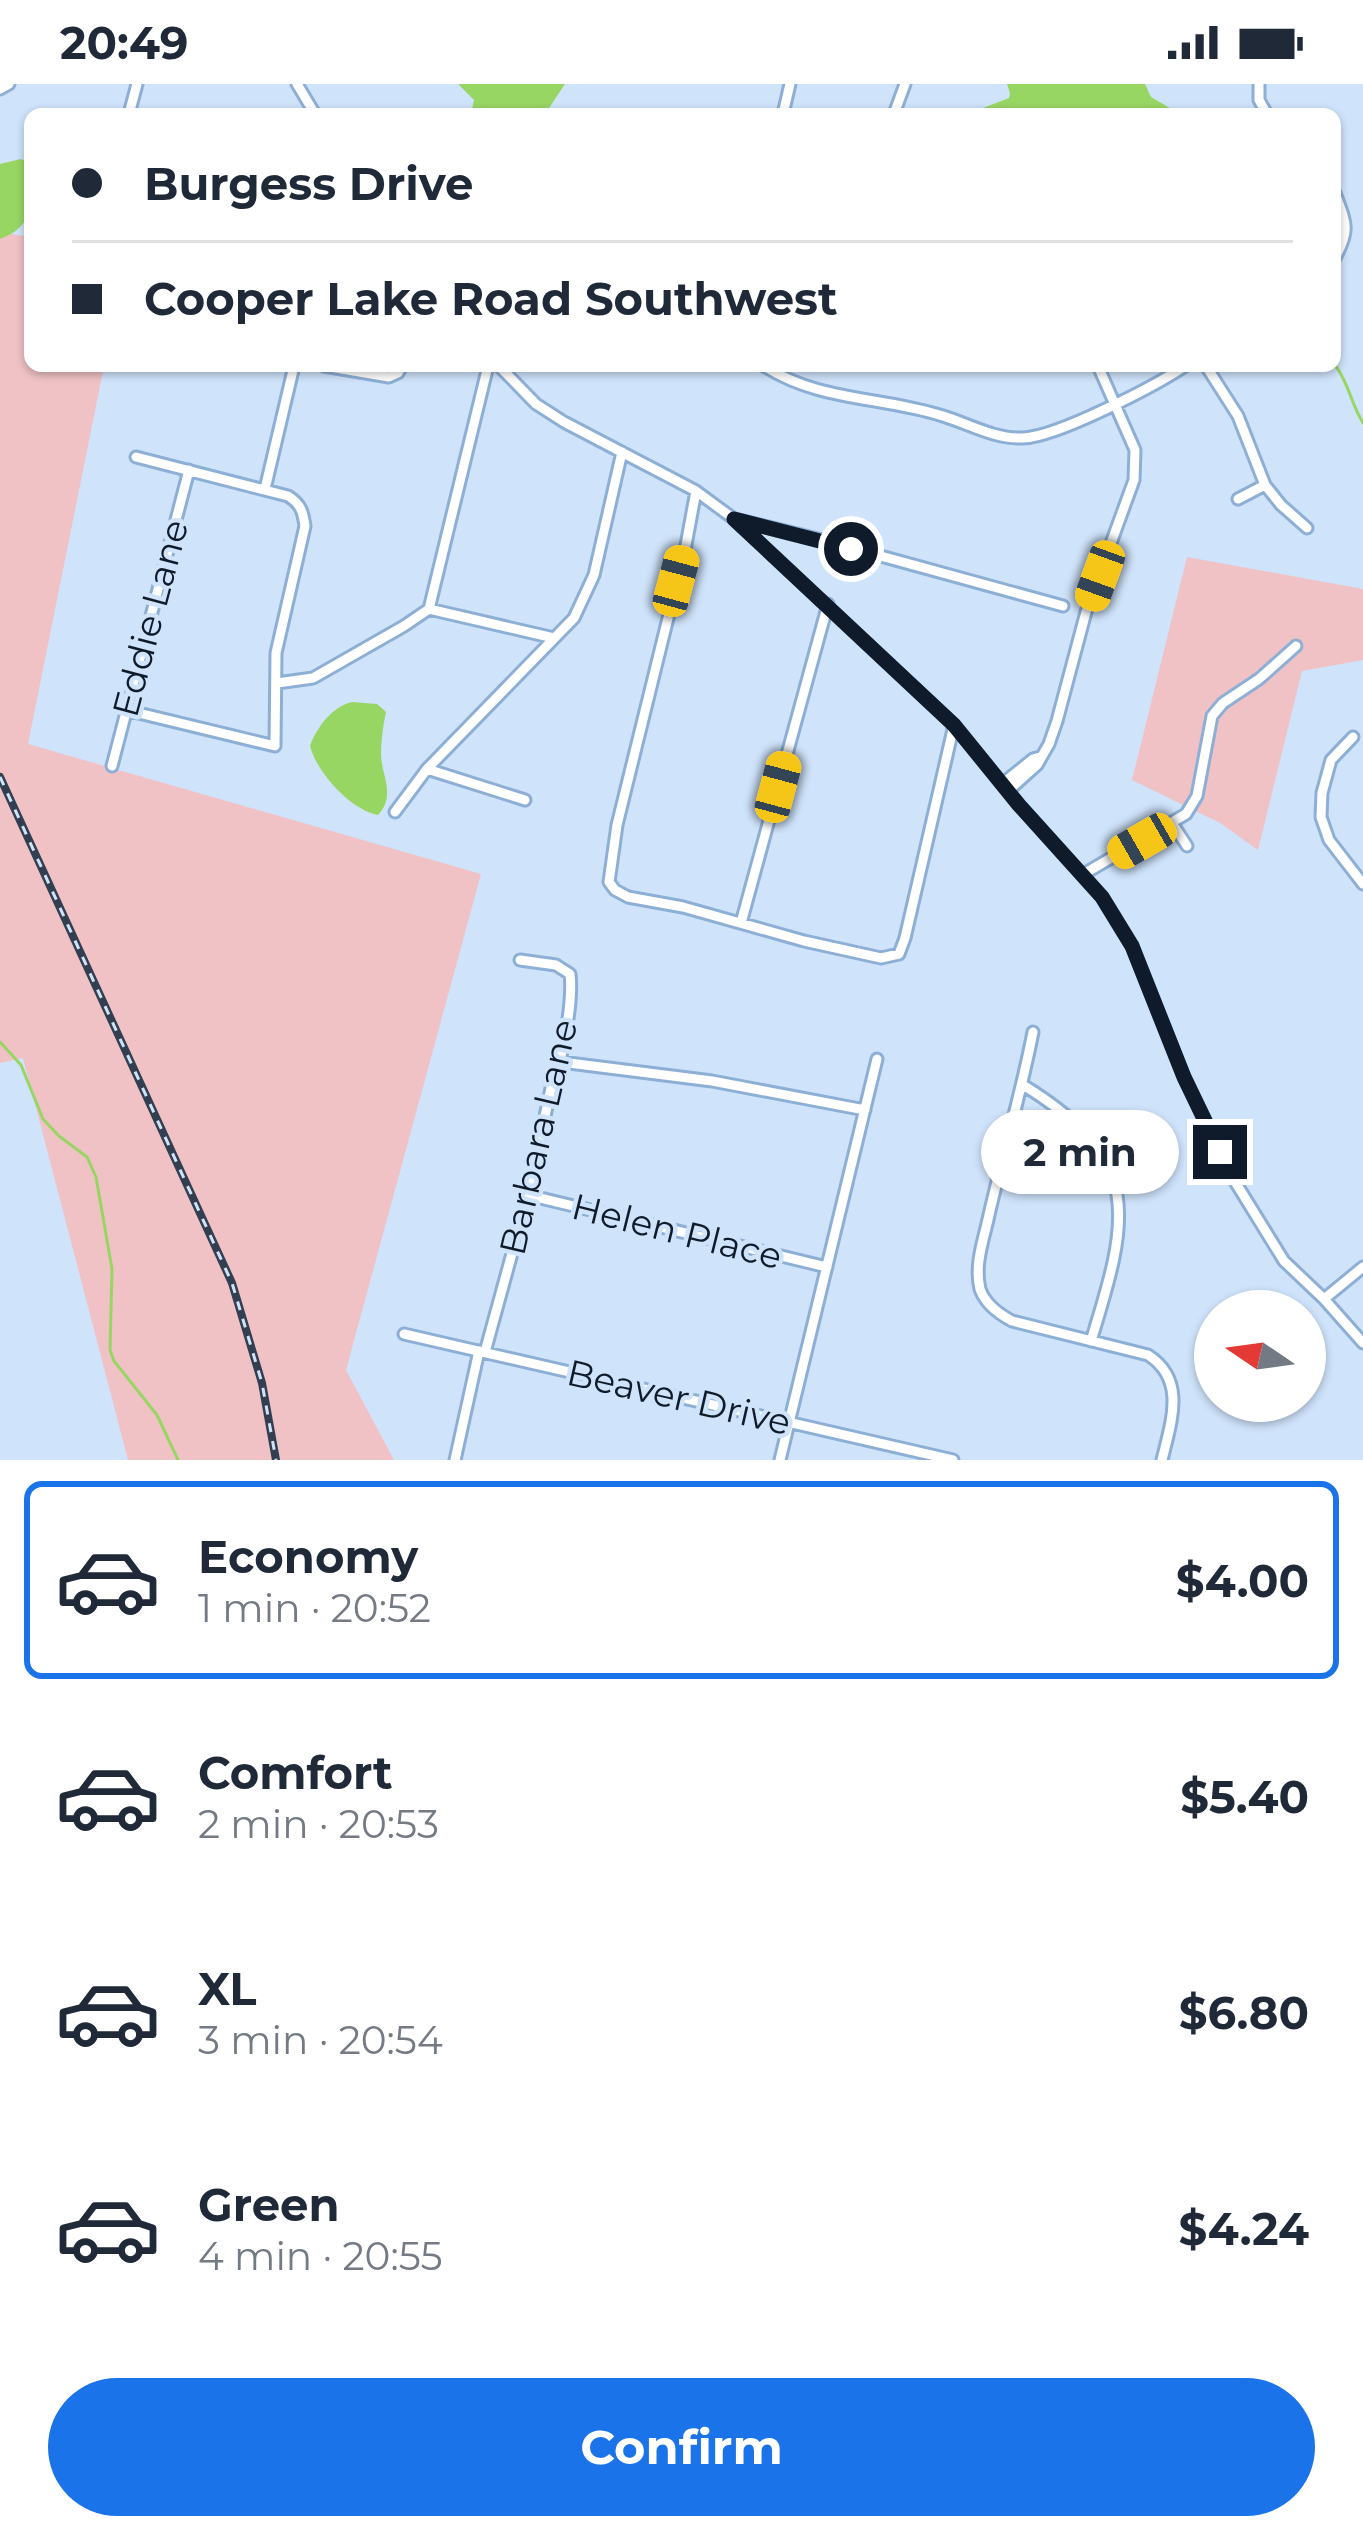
<!DOCTYPE html>
<meta charset="utf-8">
<style>
:root{--surface:#fff;--page:#f2f2f3;--text:#1f2937;--muted:#747a83;--line:#e0e1e3;--accent:#1a73e8}
body{margin:0;font-family:Montserrat,sans-serif;background:var(--page);color:var(--text);height:100vh;display:flex;flex-direction:column;font-size:45px;white-space:nowrap}
*{box-sizing:border-box;margin:0}
p{font-size:39px;color:var(--muted)}
.icon{flex:none;width:66px;height:66px;fill:none;stroke:currentColor;stroke-width:2;stroke-linecap:round;stroke-linejoin:round}
.map{position:relative;height:1376px;overflow:hidden}
.sheet{display:flex;flex-direction:column;background:var(--surface);flex:1}
.sheet>*{flex:none}
.guide{position:absolute;left:24px;top:24px;width:1317px;height:264px;border-radius:18px;box-shadow:0 3px 9px #0004;display:grid;align-content:center;height:264px;padding:0 48px;background:var(--surface)}
.needle{width:78px;rotate:283deg}
.buttons{position:absolute;left:1194px;top:1206px;display:grid;gap:24px}
.buttons a{display:grid;place-items:center;width:132px;height:132px;border-radius:50%;background:var(--surface);box-shadow:0 3px 9px #0004;font-size:60px}
.end{position:absolute;width:54px;height:54px;margin:-27px;border:15px solid #0f1b2a;background:#fff;box-shadow:0 0 0 6px #fff}
.from{border-radius:50%}
.bubble{position:absolute;height:84px;border-radius:42px;background:var(--surface);box-shadow:0 3px 9px #0004;font-size:39px;font-weight:700;line-height:84px;text-align:center}
.car{position:absolute;width:36px;height:72px;margin:-36px -18px;border-radius:15px;box-shadow:0 0 9px 3px #0007;background:linear-gradient(#f5c518 24%,#345 0 40%,#f5c518 0 76%,#345 0 86%,#f5c518 0)}
.guide b{display:flex;align-items:center;gap:42px;height:114px;font-size:45px}
.guide b+b{border-top:3px solid var(--line)}
.guide i{width:30px;height:30px;background:var(--text)}
ul{padding:21px 0 0;list-style:none}
li{display:flex;align-items:center;gap:36px;height:198px;margin:0 24px 18px;padding:0 24px;border:6px solid transparent;border-radius:18px}
li div{flex:1}
li b{display:block;font-size:45px}
li em{font-style:normal;font-weight:700}
li.selected{border-color:var(--accent)}
li>.icon{width:108px;height:108px;stroke-width:1.5}
.action{display:flex;gap:24px;margin-top:auto;padding:24px 48px}
.action a{flex:1;height:138px;border-radius:72px;background:var(--accent);color:#fff;font-size:48px;font-weight:700;line-height:138px;text-align:center}
.status{display:flex;justify-content:space-between;align-items:center;height:84px;padding:0 60px;background:var(--surface);direction:ltr}
.status svg{height:33px;fill:currentColor}
.map>svg:first-child{display:block}
.green{fill:#f0c2c6}
.water{fill:#98d664}
.lines{fill:none;stroke-linecap:round;stroke-linejoin:round}
.stream{stroke:#98d664;stroke-width:3}
.minor-casing{stroke:#8eafd5;stroke-width:15}
.minor{stroke:#fff;stroke-width:9}
.rail-casing{stroke:#323f50;stroke-width:8}
.rail{stroke:#cfe3fb;stroke-width:3;stroke-dasharray:9;stroke-linecap:butt}
.route{stroke:#0f1b2a;stroke-width:15}
.labels{text-anchor:middle;stroke-width:9;stroke-linejoin:round;paint-order:stroke}
.street-label{font-size:36px;fill:#0f1b2a;stroke:#cfe3fb}
</style>
<div class="status"><b>20:49</b><svg viewBox="0 0 49 12"><path d="M0 12V9h3v3zM5 12V6h3v6zM10 12V3h3v9zM15 12V0h3v12zM26 1h20v11H26zM47 4h2v5h-2z"/></svg></div>
<div class="map">
<svg width="1363" height="1376" viewBox="0 0 1363 1376">
<rect width="100%" height="100%" fill="#cfe3fb"/>
<path class="green" d="M0,148L30,153V282H104L28,660L481,790L346,1286L394,1376H128L23,974L0,979Z
M1187,473L1363,505V576L1302,587L1258,766L1220,739L1132,696Z"/>
<path class="water" d="M458,0H565L545,30H471L474,16Z
M1007,0H1145L1151,13L1180,30H982L983,24L1009,14L1010,9Z
M21,75L30,79C30,113 38,142 0,155V80Z
M352,618L377,620L386,628C383,642 381,656 381,671C382,693 396,711 378,731C351,726 317,689 310,662C317,643 332,623 352,618Z"/>
<g class="lines">
<path class="stream" d="M1335,281C1349,299 1351,320 1363,339
M0,958L21,981L43,1035L59,1052L87,1073L96,1093L112,1185L110,1266L114,1277L157,1331L178,1376"/>
<defs>
<path id="minor" d="M297,0L315,30
M1259,0V16L1267,30
M0,5L9,0
M129,30L137,0
M783,30L790,0
M894,30L905,0
M1335,109C1346,139 1351,145 1335,174
M324,282L389,293L398,289L402,282
M499,282L536,320L564,338L696,407L734,435L954,641L1019,721L1102,813L1132,862L1184,993L1234,1096L1284,1177L1324,1215L1363,1259
M764,282C820,318 881,312 943,332C969,340 994,355 1023,354C1057,353 1155,302 1185,282
M1206,282L1238,332L1265,401L1281,421L1307,444
M265,405L294,282
M696,407L686,461L617,741L609,798L615,806L628,813L683,823L804,857L881,874L899,870L905,854L954,641
M1238,415L1265,401
M739,436L826,457L1063,522
M429,525L554,554
M277,599L313,594L404,542L429,525L488,282
M126,626L275,662L276,569L305,442C303,428 301,420 288,412L136,373
M1353,653L1331,676L1322,709L1321,733L1329,756L1363,800
M112,682L189,386
M427,685L525,716
M1002,700L1033,675L1040,673
M1008,707L1037,681L1049,660L1057,637L1086,528L1134,396L1135,366L1098,282
M395,728L427,685L574,534L594,491L622,368
M1172,739L1187,762
M1082,791L1186,730L1197,712L1212,632L1223,619L1259,595L1296,562
M741,839L828,520
M1033,948C1021,1010 1003,1070 989,1131C984,1155 974,1180 980,1205C985,1220 999,1230 1012,1237L1148,1271C1187,1296 1171,1338 1162,1376
M561,978L712,997L865,1026
M1023,1001C1145,1076 1129,1134 1091,1257
M528,1111L827,1183
M1324,1215L1363,1183
M404,1250L953,1376
M485,1268L528,1111L553,995C564,972 573,915 570,890L556,881L520,876
M455,1376L479,1267
M780,1376L877,975"/>
</defs>
<use href="#minor" class="minor-casing"/>
<use href="#minor" class="minor"/>
<defs>
<path id="rail" d="M0,693L232,1199L262,1299L276,1376"/>
</defs>
<use href="#rail" class="rail-casing"/>
<use href="#rail" class="rail"/>
</g>
<g class="lines">
<path class="route" d="M851,465L734,435L954,641L1019,721L1102,813L1132,862L1184,993L1220,1068"/>
</g>
<g class="labels">
<g class="street-label">
<text transform="translate(150 534) rotate(-75)" y="13">Eddie Lane</text>
<text transform="translate(538 1053) rotate(-77)" y="13">Barbara Lane</text>
<text transform="translate(677 1147) rotate(14)" y="13">Helen Place</text>
<text transform="translate(679 1313) rotate(13)" y="13">Beaver Drive</text>
</g>
</g>
</svg>
<div class="buttons">
<a><svg class="needle" viewBox="-14 -14 28 28"><path d="M0-13l5 13h-10z" fill="#e53935"/><path d="M0 13l5-13h-10z" fill="#747a83"/></svg></a>
</div>
<i class="end from" style="left:851px;top:465px"></i>
<i class="end" style="left:1220px;top:1068px"></i>
<div class="bubble" style="left:981px;top:1026px;width:198px">2 min</div>
<i class="car" style="left:1100px;top:492px;rotate:200deg"></i>
<i class="car" style="left:676px;top:497px;rotate:15deg"></i>
<i class="car" style="left:778px;top:703px;rotate:15deg"></i>
<i class="car" style="left:1142px;top:757px;rotate:240deg"></i>
<div class="guide">
<b><i class="from"></i>Burgess Drive</b>
<b><i></i>Cooper Lake Road Southwest</b>
</div>
</div>
<section class="sheet">
<ul>
<li class="selected"><svg class="icon" aria-label="car" viewBox="0 0 24 24"><path d="M5 17H2v-5l4-1 3-4h7l3 4 3 1v5h-3M9 17h6M6 11h13"/><circle cx="7" cy="17" r="2"/><circle cx="17" cy="17" r="2"/></svg><div><b>Economy</b><p>1 min · 20:52</p></div><em>$4.00</em></li>
<li><svg class="icon" aria-label="car" viewBox="0 0 24 24"><path d="M5 17H2v-5l4-1 3-4h7l3 4 3 1v5h-3M9 17h6M6 11h13"/><circle cx="7" cy="17" r="2"/><circle cx="17" cy="17" r="2"/></svg><div><b>Comfort</b><p>2 min · 20:53</p></div><em>$5.40</em></li>
<li><svg class="icon" aria-label="car" viewBox="0 0 24 24"><path d="M5 17H2v-5l4-1 3-4h7l3 4 3 1v5h-3M9 17h6M6 11h13"/><circle cx="7" cy="17" r="2"/><circle cx="17" cy="17" r="2"/></svg><div><b>XL</b><p>3 min · 20:54</p></div><em>$6.80</em></li>
<li><svg class="icon" aria-label="car" viewBox="0 0 24 24"><path d="M5 17H2v-5l4-1 3-4h7l3 4 3 1v5h-3M9 17h6M6 11h13"/><circle cx="7" cy="17" r="2"/><circle cx="17" cy="17" r="2"/></svg><div><b>Green</b><p>4 min · 20:55</p></div><em>$4.24</em></li>
</ul>
<div class="action"><a>Confirm</a></div>
</section>
